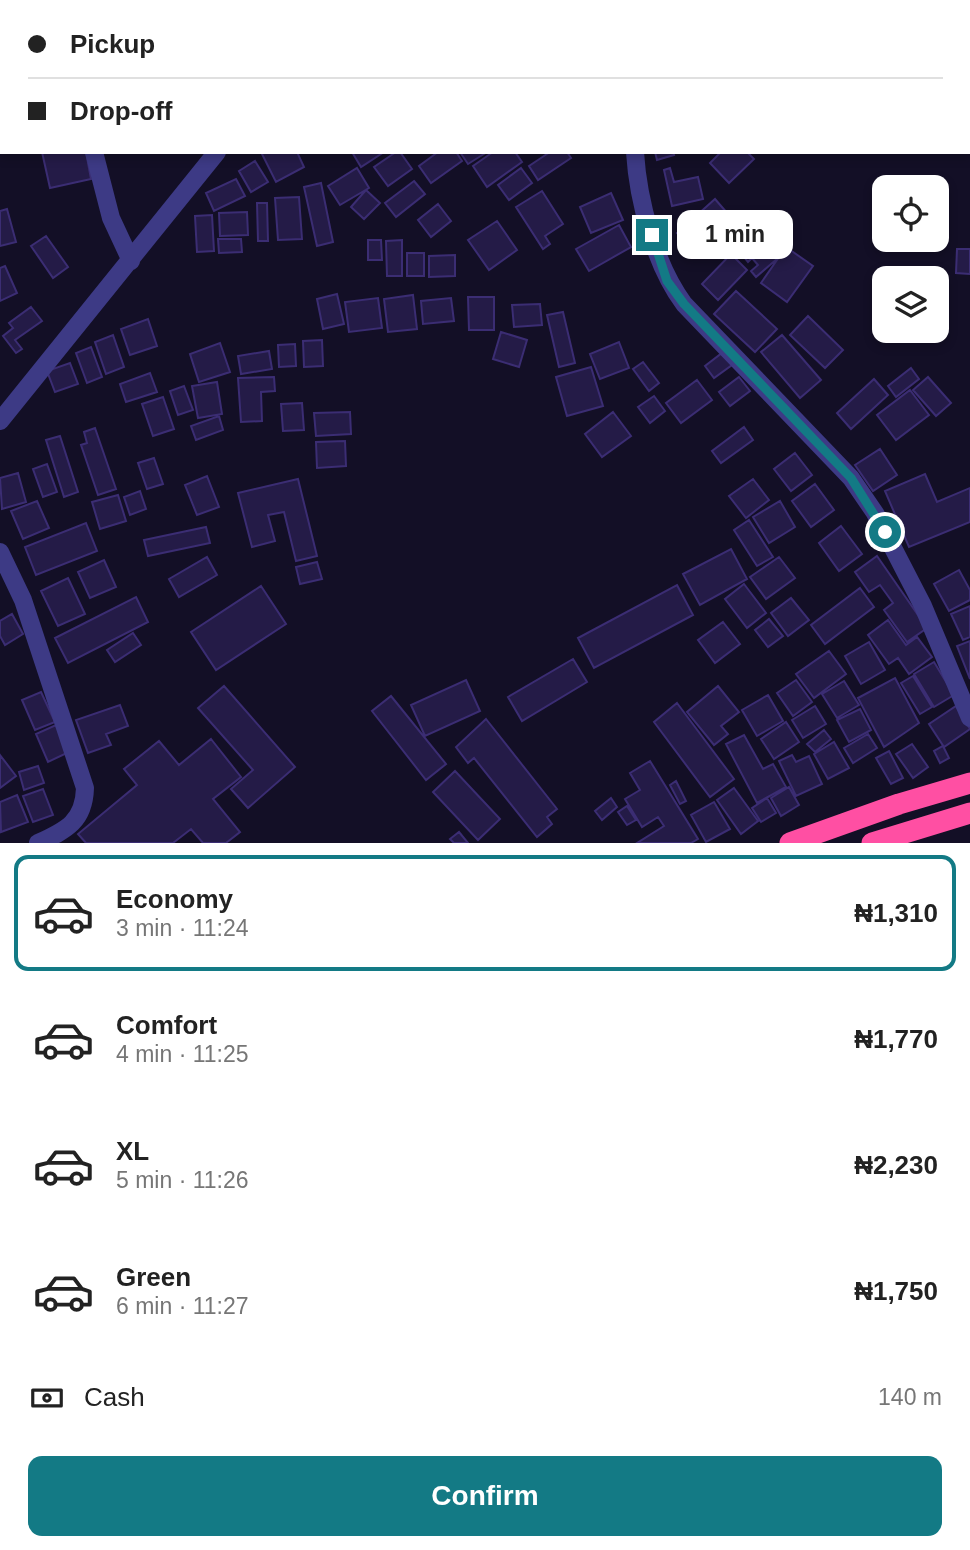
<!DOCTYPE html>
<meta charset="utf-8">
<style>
:root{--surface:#fff;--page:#f2f2f2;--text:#222;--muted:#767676;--line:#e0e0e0;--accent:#137a85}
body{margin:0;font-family:Helvetica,sans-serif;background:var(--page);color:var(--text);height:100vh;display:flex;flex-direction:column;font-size:26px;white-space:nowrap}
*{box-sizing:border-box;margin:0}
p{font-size:23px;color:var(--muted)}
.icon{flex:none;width:38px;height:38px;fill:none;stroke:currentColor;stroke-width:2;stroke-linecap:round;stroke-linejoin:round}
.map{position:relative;height:843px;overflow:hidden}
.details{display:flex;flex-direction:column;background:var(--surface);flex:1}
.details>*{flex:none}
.guide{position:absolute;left:0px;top:0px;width:971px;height:154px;box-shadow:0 4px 10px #0003;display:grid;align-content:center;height:154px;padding:0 28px;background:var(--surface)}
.tools{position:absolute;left:872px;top:175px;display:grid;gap:14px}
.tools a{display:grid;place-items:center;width:77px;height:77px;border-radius:14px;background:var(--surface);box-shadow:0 4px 10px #0003;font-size:35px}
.end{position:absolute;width:32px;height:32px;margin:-16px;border:9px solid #137a85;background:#fff;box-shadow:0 0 0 4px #fff}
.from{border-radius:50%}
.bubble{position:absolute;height:49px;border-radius:14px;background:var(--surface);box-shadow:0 4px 10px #0003;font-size:23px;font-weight:700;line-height:49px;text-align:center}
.guide b{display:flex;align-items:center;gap:24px;height:66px;font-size:26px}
.guide b+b{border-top:2px solid var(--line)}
.guide i{width:18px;height:18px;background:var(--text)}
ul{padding:12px 0 0;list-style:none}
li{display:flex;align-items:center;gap:21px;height:116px;margin:0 14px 10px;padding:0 14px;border:4px solid transparent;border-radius:14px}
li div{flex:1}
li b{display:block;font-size:26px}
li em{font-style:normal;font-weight:700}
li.active{border-color:var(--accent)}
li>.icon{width:63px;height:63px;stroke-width:1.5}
.pay{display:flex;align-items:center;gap:18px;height:77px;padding:0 28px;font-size:26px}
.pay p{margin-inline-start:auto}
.button{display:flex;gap:14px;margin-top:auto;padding:14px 28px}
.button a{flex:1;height:80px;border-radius:14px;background:var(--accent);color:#fff;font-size:28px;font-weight:700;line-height:80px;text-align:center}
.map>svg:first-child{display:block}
.building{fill:#241b47;stroke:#3b2d73;stroke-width:2}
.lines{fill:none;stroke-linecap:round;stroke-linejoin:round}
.minor{stroke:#3d3a85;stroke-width:18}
.highway{stroke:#ff4fa3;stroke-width:21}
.route{stroke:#137a85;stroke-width:9}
</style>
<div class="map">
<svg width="970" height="843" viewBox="0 0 970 843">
<rect width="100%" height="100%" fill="#130f26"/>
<path class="building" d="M351,0H400L398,2Z
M488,0H524V2H488Z
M561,0V2L533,1L537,0Z
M658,0H697V2Z
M742,0H773L771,2Z
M788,0H824L825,2H789Z
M2,28V80H0V29Z
M2,85V129L0,123Z
M42,152H86L91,179L50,188Z
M261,152H297L304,167L276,182Z
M352,152H384L361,167Z
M396,152H400L412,169L388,186L374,167Z
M456,152L462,161L431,183L419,166L438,152Z
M460,152H487L468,164Z
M493,152H515L522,162L487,187L473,166Z
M550,152H567L571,158L538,180L529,166Z
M655,152H673L674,155L657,160Z
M721,152H747L754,159L729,183L710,163Z
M255,161L268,182L251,192L239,171Z
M357,168L369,188L340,205L328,186Z
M521,168L532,183L509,200L498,185Z
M670,168L674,182L698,177L703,199L672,206L664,170Z
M236,179L245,196L214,211L206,193Z
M414,181L425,194L396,217L385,203Z
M321,183L333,242L317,246L304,187Z
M366,190L380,203L364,219L351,207Z
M542,191L563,224L545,236L550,244L543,249L516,207Z
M611,193L623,220L591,233L580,207Z
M299,197L302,239L278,240L275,198Z
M715,199L734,221L697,254L677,233Z
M257,203H267L268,241H258Z
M438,204L451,221L431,237L418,220Z
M7,209L16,242L0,246V211Z
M247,212L248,235L220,236L219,213Z
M212,215L214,251L197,252L195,216Z
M497,221L517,250L489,270L468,240Z
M619,225L631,247L589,271L576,249Z
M764,226L782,247L774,254L778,258L756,277L751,271L758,265L752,258L748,262L737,248Z
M46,236L68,267L53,278L31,246Z
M218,239H241L242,252L219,253Z
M368,240H381L382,260H368Z
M402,240V276H387L386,241Z
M786,247L813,266L787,302L761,283Z
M957,249H970V274L956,273Z
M407,253H424V276H407Z
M731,254L747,270L718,300L702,284Z
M455,255V276L429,277V256Z
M5,266L17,293L0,301V268Z
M736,291L777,329L755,352L714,314Z
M337,294L344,324L323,329L317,299Z
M413,295L417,329L388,332L384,299Z
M468,297H494V330H469Z
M378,298L382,328L349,332L345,302Z
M451,298L454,321L423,324L421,301Z
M540,304L542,325L514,327L512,305Z
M31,307L42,321L15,340L22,349L16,353L3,336L13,328L9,323Z
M563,312L575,363L559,367L547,315Z
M808,316L843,350L825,368L790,335Z
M148,319L157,346L130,355L121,329Z
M501,332L527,340L519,367L493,359Z
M113,335L124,367L106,374L95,342Z
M782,335L821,380L800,398L761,352Z
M322,340L323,366L304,367L303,341Z
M619,342L629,368L600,379L590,354Z
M220,343L230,372L199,382L190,354Z
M295,344L296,366L279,367L278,345Z
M91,347L102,377L87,383L76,353Z
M269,351L272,369L241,374L238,356Z
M722,353L732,365L714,378L705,366Z
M643,362L659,383L649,391L633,369Z
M70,363L78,384L55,392L47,371Z
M591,367L603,406L567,416L556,377Z
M911,368L919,379L896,397L888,386Z
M150,373L157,392L126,402L120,384Z
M274,377L275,391L261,392L262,421L241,422L238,378Z
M739,377L750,391L730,406L719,392Z
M928,377L951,403L936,416L913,390Z
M874,379L888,395L851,429L837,413Z
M697,380L712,400L681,423L666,403Z
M217,382L222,414L198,418L192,386Z
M184,386L193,410L178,415L170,391Z
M910,390L929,415L896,440L877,415Z
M654,396L665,411L650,423L638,407Z
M163,397L174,429L153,436L142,404Z
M302,403L304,430L283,431L281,404Z
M350,412L351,434L316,436L314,413Z
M613,412L631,436L602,457L585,434Z
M219,416L223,430L196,440L191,426Z
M744,427L753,440L721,463L712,451Z
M95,428L116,489L98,495L81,445L87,443L84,432Z
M60,436L78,492L64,497L46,440Z
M345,441L346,466L317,468L316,442Z
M880,449L897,475L873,491L855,465Z
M795,453L812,475L791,491L774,469Z
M154,458L163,484L147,489L138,463Z
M47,464L57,492L43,497L33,469Z
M18,473L26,502L2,509L0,478Z
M925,474L937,502L970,488V522L909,547L885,491Z
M207,476L219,507L197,515L185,485Z
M298,479L317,556L296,561L284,512L268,515L275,541L252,547L238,493Z
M753,479L769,500L746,518L729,496Z
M815,484L834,510L811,527L792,501Z
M140,491L146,509L130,515L124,497Z
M118,495L126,521L100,529L92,502Z
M37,501L49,528L23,539L11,511Z
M780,501L795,527L769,543L753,517Z
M749,520L773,557L757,566L734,530Z
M86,523L97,551L36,575L25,547Z
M841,526L862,554L839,571L819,543Z
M206,527L210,543L148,556L144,540Z
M731,549L747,579L700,605L683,574Z
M877,556L927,628L907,642L884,610L893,603L880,585L869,592L855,572Z
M207,557L217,575L179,597L169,579Z
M779,557L795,578L766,599L750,577Z
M104,560L116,587L90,598L78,572Z
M317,562L322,579L300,584L296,567Z
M959,570L970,590V600L949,611L934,584Z
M68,578L85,614L58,626L41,591Z
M744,584L766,613L747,628L725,599Z
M677,585L693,615L594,668L578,638Z
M261,586L286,624L216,670L191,632Z
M860,588L874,607L825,644L811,625Z
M136,597L148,622L68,663L55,638Z
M791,598L809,620L788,636L771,613Z
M970,606V637L963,640L951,614Z
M12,614L23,634L5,645L0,636V621Z
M769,619L783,636L768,647L755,630Z
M888,620L906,645L917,637L932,657L909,674L898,658L889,664L868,635Z
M723,622L740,644L715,663L698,640Z
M133,633L141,645L115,662L107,650Z
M970,641V679L957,646Z
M869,642L885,670L861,684L845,656Z
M829,651L846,674L814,698L796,674Z
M573,659L587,682L522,721L508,697Z
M934,662L954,695L934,707L914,674Z
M913,676L932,707L920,714L901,683Z
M895,678L919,723L884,747L858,698Z
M466,680L480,711L425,736L411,705Z
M796,680L812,702L793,716L777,693Z
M844,681L859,705L837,718L822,694Z
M224,686L295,767L248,808L231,789L253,770L198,708Z
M718,686L739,712L721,726L728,734L714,745L687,712Z
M41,692L55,722L35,730L22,700Z
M768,695L783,721L757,736L742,710Z
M391,696L446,764L426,780L372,711Z
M677,703L734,779L710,797L654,722Z
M120,705L128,726L106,734L111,745L88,753L76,720Z
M815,706L826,724L803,738L792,720Z
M956,706L970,729L944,747L929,724Z
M860,709L871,730L849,742L837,720Z
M486,719L557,809L547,817L552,824L537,837L474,758L468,763L456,747Z
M786,722L799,742L774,759L761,739Z
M56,725L69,752L48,762L36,734Z
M824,730L831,739L815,752L807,744Z
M868,734L877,748L853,763L844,748Z
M744,735L763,769L773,764L786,787L757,803L726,744Z
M211,739L241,777L213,799L240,832L226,843H203L191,829L173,843H86L78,834L137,785L124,769L159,741L179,765Z
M834,742L849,768L828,779L814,754Z
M912,744L928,767L913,778L896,754Z
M943,746L949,758L940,763L934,751Z
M889,751L903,778L891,784L876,758Z
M0,755L16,776L0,788Z
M792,755L796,762L809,756L822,784L796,796L779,761Z
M650,761L698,839L691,843H637L664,826L658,817L642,827L625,799L640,790L630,773Z
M38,766L44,783L24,790L19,772Z
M455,771L500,819L478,840L433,792Z
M676,781L686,801L680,804L670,785Z
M789,787L799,805L781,816L771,798Z
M734,788L758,821L741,834L717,800Z
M43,789L53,815L33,822L23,796Z
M17,795L28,822L1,832L0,802Z
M611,798L617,807L602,820L595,811Z
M767,798L776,813L761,822L752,808Z
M714,802L730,829L706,842L691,815Z
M627,806L636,820L627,825L618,812Z
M459,832L468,843H454L450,839Z"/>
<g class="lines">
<path class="minor" d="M68,0V2
M318,2L319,0
M643,2L644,0
M94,152L111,218L131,261
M635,152C638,201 655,265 684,304L851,478L875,513L923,606L970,718
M0,421L217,152
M0,552L23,600L85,788C84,821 67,830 38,843"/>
<path class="highway" d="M790,843L899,804L970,783
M872,843L970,813"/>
</g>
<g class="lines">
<path class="route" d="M652,235L667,281L684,304L851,478L885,532"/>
</g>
</svg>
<div class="tools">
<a><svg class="icon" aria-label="locate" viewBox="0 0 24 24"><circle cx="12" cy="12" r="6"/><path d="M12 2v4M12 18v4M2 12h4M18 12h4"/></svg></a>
<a><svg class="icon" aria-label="layers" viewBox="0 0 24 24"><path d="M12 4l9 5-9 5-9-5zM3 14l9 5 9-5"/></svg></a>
</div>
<i class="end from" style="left:885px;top:532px"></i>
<i class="end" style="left:652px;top:235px"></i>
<div class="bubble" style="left:677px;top:210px;width:116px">1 min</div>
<div class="guide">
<b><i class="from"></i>Pickup</b>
<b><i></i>Drop-off</b>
</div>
</div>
<section class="details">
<ul>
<li class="active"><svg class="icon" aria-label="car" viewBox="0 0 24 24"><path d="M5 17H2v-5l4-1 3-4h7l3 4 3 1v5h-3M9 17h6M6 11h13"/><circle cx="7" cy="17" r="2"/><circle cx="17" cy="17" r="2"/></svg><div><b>Economy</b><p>3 min · 11:24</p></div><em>₦1,310</em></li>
<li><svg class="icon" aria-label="car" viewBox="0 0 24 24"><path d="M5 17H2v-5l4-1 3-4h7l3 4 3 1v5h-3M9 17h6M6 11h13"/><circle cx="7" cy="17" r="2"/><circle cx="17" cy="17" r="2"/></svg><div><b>Comfort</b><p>4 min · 11:25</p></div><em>₦1,770</em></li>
<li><svg class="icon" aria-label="car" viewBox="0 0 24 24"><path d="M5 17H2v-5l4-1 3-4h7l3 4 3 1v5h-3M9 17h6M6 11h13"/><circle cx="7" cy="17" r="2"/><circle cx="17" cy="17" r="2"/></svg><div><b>XL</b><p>5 min · 11:26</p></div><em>₦2,230</em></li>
<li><svg class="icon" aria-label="car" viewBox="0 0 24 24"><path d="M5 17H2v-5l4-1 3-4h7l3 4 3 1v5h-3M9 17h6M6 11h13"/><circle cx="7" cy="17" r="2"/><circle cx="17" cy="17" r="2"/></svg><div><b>Green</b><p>6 min · 11:27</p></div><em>₦1,750</em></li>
</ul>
<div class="pay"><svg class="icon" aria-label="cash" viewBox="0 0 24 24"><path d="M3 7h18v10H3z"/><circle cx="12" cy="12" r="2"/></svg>Cash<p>140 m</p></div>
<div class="button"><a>Confirm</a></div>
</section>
